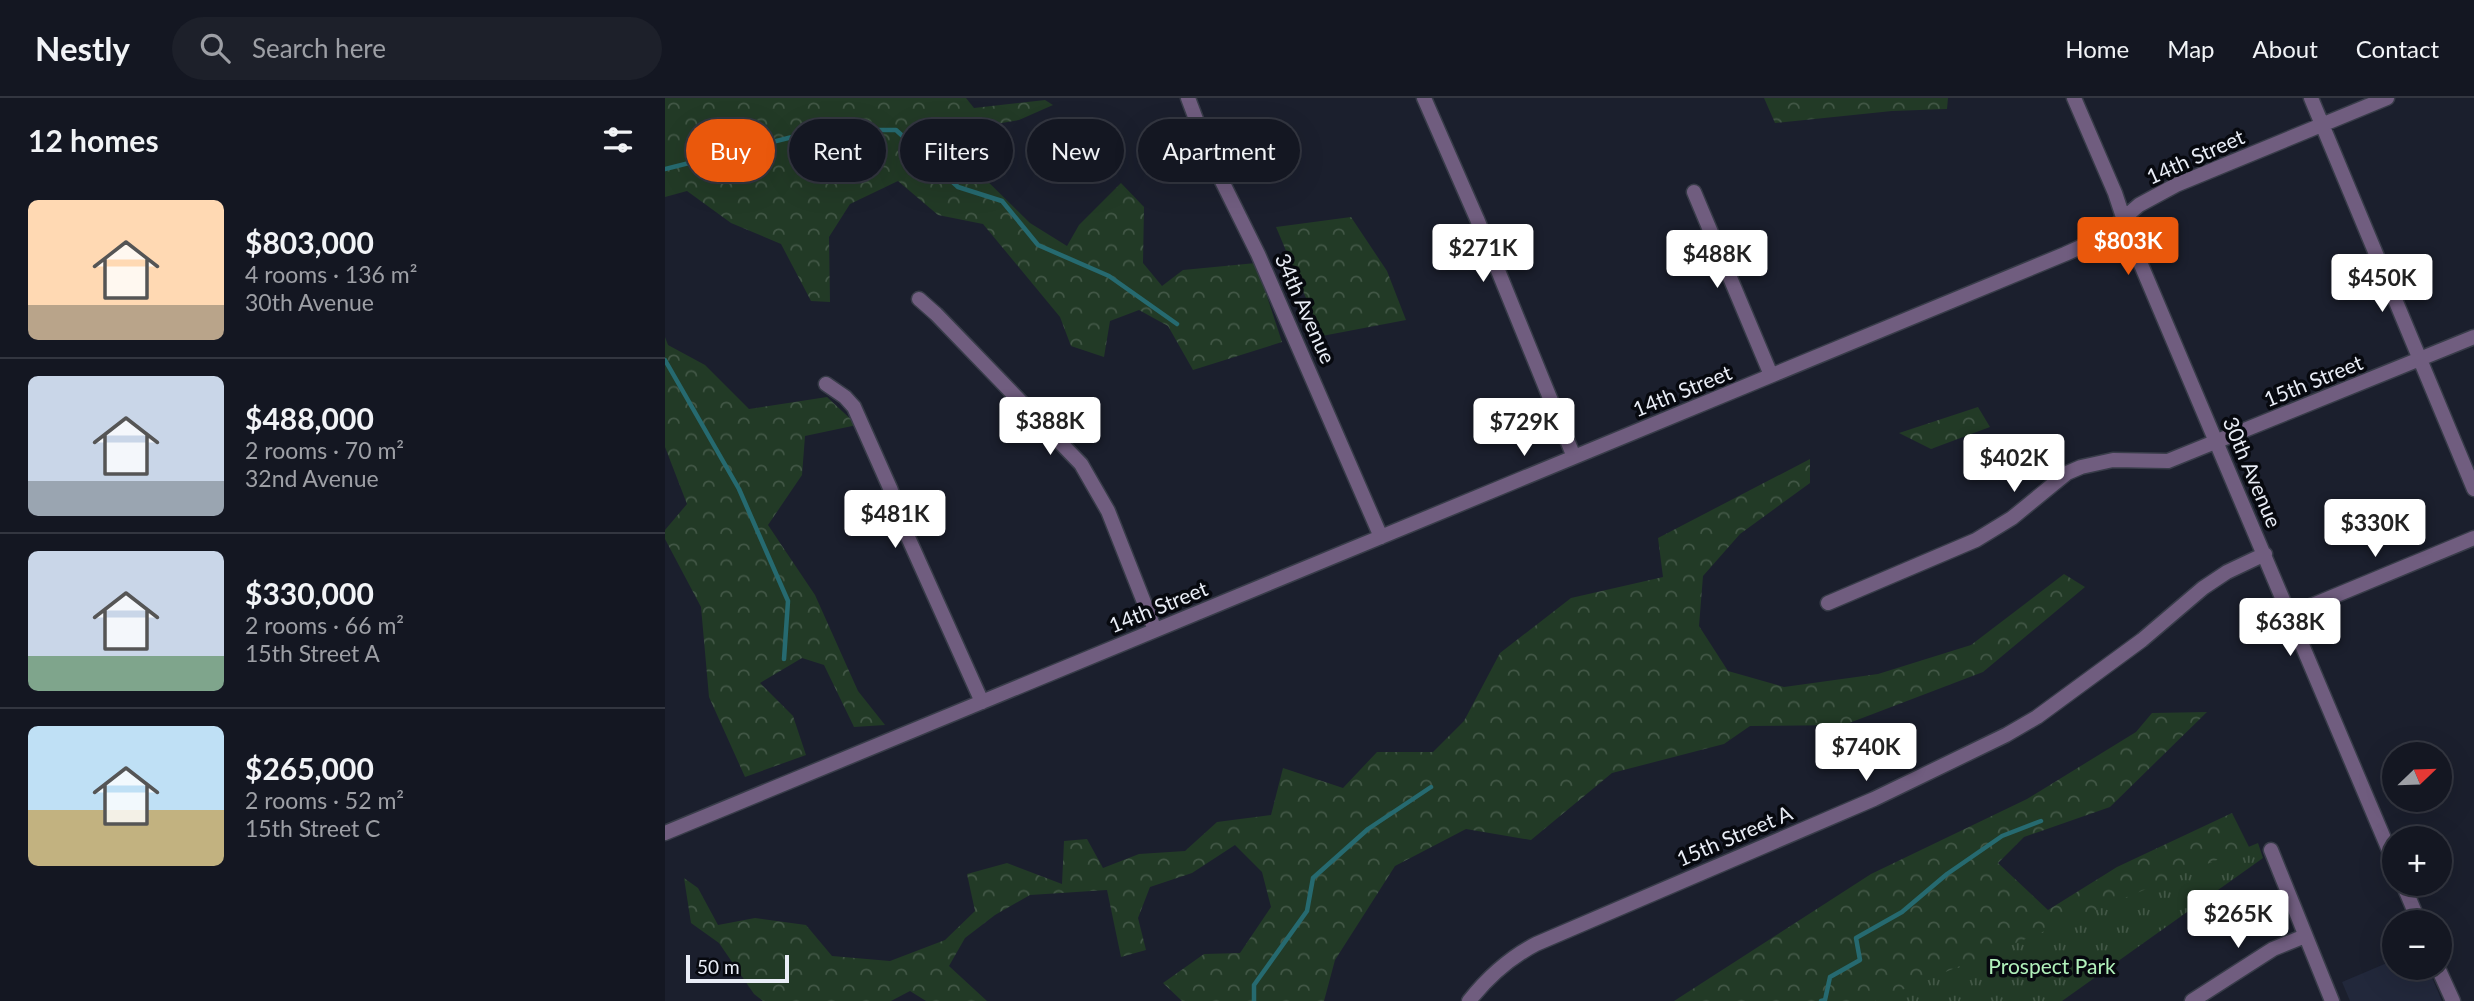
<!DOCTYPE html>
<html lang="en">
<head>
<meta charset="utf-8">
<style>
	:root { --surface:#141722; --page:#1d202a; --text:#f1f3f6; --muted:#9d9fa5; --line:#333640; --accent:#ea580c }
	body { margin:0; font-family:Lato,sans-serif; background:var(--page); color:var(--text); height:100vh; display:flex; flex-direction:column; font-size:26px; white-space:nowrap }
	* { box-sizing:border-box; margin:0 }
	p { font-size:23px; color:var(--muted) }
	.icon { flex:none; width:38px; height:38px; fill:none; stroke:currentColor; stroke-width:2; stroke-linecap:round; stroke-linejoin:round }
	.map { position:relative; flex:1; overflow:hidden }
	.sheet { display:flex; flex-direction:column; background:var(--surface); width:665px }
	.sheet>* { flex:none }
	.hud { position:absolute; left:21px; top:21px; width:665px; height:63px; display:flex; gap:14px }
	.needle { width:46px; rotate:67deg }
	.tools { position:absolute; left:1717px; top:644px; display:grid; gap:14px }
	.tools a { display:grid; place-items:center; width:70px; height:70px; border-radius:50%; background:var(--surface); box-shadow:0 7px 28px #0002,0 0 0 2px var(--line); font-size:35px }
	.scale { position:absolute; left:21px; bottom:18px; width:103px; box-sizing:border-box; padding-left:7px; border:4px solid #e9edf6; border-top:0; font-size:19px; line-height:24px; white-space:nowrap; color:#e9edf6; -webkit-text-stroke:5px #07090f; paint-order:stroke }
	.price { position:absolute; translate:-50% -60px; padding:0 16px; border-radius:7px; background:#fff; color:#222; font-size:23px; line-height:46px; filter:drop-shadow(0 2px 4px #0008) }
	.price::after { content:''; position:absolute; left:50%; top:42px; width:21px; height:16px; margin-left:-10px; background:inherit; clip-path:polygon(0 0,100% 0,50% 100%) }
	.price.selected { background:var(--accent); color:#fff }
	ul { padding:0; list-style:none }
	li { display:flex; align-items:center; gap:21px; height:175px; padding:0 28px }
	li+li { border-top:2px solid var(--line) }
	li span { display:grid; place-items:center; flex:none; width:196px; height:140px; border-radius:10px; color:#555 }
	li>.icon { margin-inline-start:auto }
	span .icon { width:84px; height:84px; fill:#fffc; stroke-width:1 }
	li b { font-size:30px }
	h2 { display:flex; justify-content:space-between; align-items:center; height:84px; padding:0 28px; font-size:30px }
	.tag { padding:0 24px; border-radius:32px; background:var(--surface); box-shadow:0 7px 28px #0002,0 0 0 2px var(--line); font-size:24px; line-height:63px }
	.tag.selected { background:var(--accent); color:#fff }
	header { display:flex; align-items:center; gap:42px; box-sizing:border-box; height:98px; padding:0 35px; background:var(--surface); border-bottom:2px solid var(--line) }
	header strong { font-size:33px }
	nav { display:flex; gap:38px; margin-inline-start:auto; font-size:24px }
	.search { width:490px; height:63px; background:var(--page); display:flex; align-items:center; gap:18px; box-sizing:border-box; padding:0 24px; border-radius:38px; color:var(--muted); font-size:26px }
	main { display:flex; flex:1; min-height:0 }
	.map>svg:first-child { display:block }
	.built { fill:#22283b }
	.forest { fill:url(#forest-crowns) }
	.park { fill:url(#park-tufts) }
	.lines { fill:none; stroke-linecap:round; stroke-linejoin:round }
	.stream { stroke:#266a70; stroke-width:4.5 }
	.minor-casing { stroke:#383c49; stroke-width:17 }
	.minor { stroke:#705d7f; stroke-width:14 }
	.labels { text-anchor:middle; dominant-baseline:central; stroke-width:7; stroke-linejoin:round; paint-order:stroke }
	.street-label { font-size:21px; fill:#e9edf6; stroke:#07090f }
	.park-label { font-size:21px; fill:#b1f1bb; stroke:#07090f }
</style>
</head>
<body>
<header>
<strong>Nestly</strong>
<div class="search"><svg class="icon" aria-label="search" viewBox="0 0 24 24"><circle cx="10" cy="10" r="6"/><path d="M15 15l6 6"/></svg>Search here</div>
<nav><a>Home</a><a>Map</a><a>About</a><a>Contact</a></nav>
</header>
<main>
<section class="sheet">
<h2>12 homes<svg class="icon" aria-label="filters" viewBox="0 0 24 24"><path d="M4 7h16M4 17h16"/><circle cx="9" cy="7" r="2"/><circle cx="15" cy="17" r="2"/></svg></h2>
<ul>
<li><span style="background:linear-gradient(#ffd9b3 75%,#b9a48a 0)"><svg class="icon" aria-label="home" viewBox="0 0 24 24"><path d="M3 11l9-7 9 7M6 9v11h12V9"/></svg></span><div><b>$803,000</b><p>4 rooms · 136 m²</p><p>30th Avenue</p></div></li>
<li><span style="background:linear-gradient(#c9d6e8 75%,#9aa5b1 0)"><svg class="icon" aria-label="home" viewBox="0 0 24 24"><path d="M3 11l9-7 9 7M6 9v11h12V9"/></svg></span><div><b>$488,000</b><p>2 rooms · 70 m²</p><p>32nd Avenue</p></div></li>
<li><span style="background:linear-gradient(#c9d6e8 75%,#7fa58c 0)"><svg class="icon" aria-label="home" viewBox="0 0 24 24"><path d="M3 11l9-7 9 7M6 9v11h12V9"/></svg></span><div><b>$330,000</b><p>2 rooms · 66 m²</p><p>15th Street A</p></div></li>
<li><span style="background:linear-gradient(#bfe0f5 60%,#c2b280 0)"><svg class="icon" aria-label="home" viewBox="0 0 24 24"><path d="M3 11l9-7 9 7M6 9v11h12V9"/></svg></span><div><b>$265,000</b><p>2 rooms · 52 m²</p><p>15th Street C</p></div></li>
</ul>
</section>
<div class="map">
<svg width="1809" height="903" viewBox="0 0 1809 903">
	<defs>
		<pattern id="forest-crowns" width="20" height="18" patternUnits="userSpaceOnUse" patternTransform="scale(1.75)"><rect width="20" height="18" fill="#223a26"/><path d="M2 6a3 3 0 1 1 6 0M12 15a3 3 0 1 1 6 0" fill="none" stroke="#425746"/></pattern>
		<pattern id="park-tufts" width="24" height="20" patternUnits="userSpaceOnUse" patternTransform="scale(1.75)"><rect width="24" height="20" fill="#223a26"/><path d="M3 7l-1-3M5 7V3M7 7l1-3M15 17l-1-3M17 17v-4M19 17l1-3" fill="none" stroke="#425746"/></pattern>
	</defs>
	<rect width="100%" height="100%" fill="#1b1f2d"/>
	<path class="built" d="M1729,862V870H1763L1777,903H1685L1677,884Z"/>
	<path class="forest" d="M0,0H301L309,10L380,2L388,7L354,22L319,28L307,68L365,125L402,148L414,127L456,85L479,109L478,165L497,188L518,172L591,165L617,244L528,272L503,228L474,212L445,223L439,259L406,248L395,219L318,126L273,117L233,83L185,106L164,139L165,204L146,203L116,146L66,125L22,93L0,99Z
		M1099,0H1283L1282,11L1227,13L1110,25Z
		M686,119L722,173L741,222L657,238L611,129Z
		M0,239L3,247L40,267L84,311L162,299L192,327L140,338L137,377L103,427L150,497L193,593L220,627L189,629L159,567L137,560L95,585L128,618L141,657L80,679L44,599L36,509L0,441V432L22,406L0,349Z
		M1313,309L1325,329L1266,351L1234,335Z
		M1145,361V385L1075,436L1038,478L1034,528L1063,573L1119,589L1213,576L1306,547L1399,476L1420,489L1318,574L1179,627L1085,628L1059,646L947,675L866,742L801,731L730,768L670,862L659,903H517L498,885L539,856L575,855L606,809L597,774L570,747L527,775L485,789L473,820L481,852L456,859L442,792L365,797L330,817L300,840L284,868L322,903H261L245,893L226,903H98L89,896L54,845L26,825L19,780L33,790L53,827L90,820L141,827L167,858L225,863L280,842L310,813L302,776L342,765L397,786L399,743L422,741L438,770L474,756L520,753L552,724L606,717L618,670L678,690L712,654H768L799,623L835,555L906,500L998,479L993,440Z
		M1542,614L1445,709L1359,739L1333,765L1383,812L1452,769L1567,715L1589,759L1385,903H1009L1206,776L1362,701L1471,634L1487,615Z"/>
	<path class="park" d="M1593,745L1598,760L1397,903H1210Z"/>
	<g class="lines">
		<path class="stream" d="M0,71L155,32H231L293,89L337,103L373,147L444,178L512,226
			M0,262L74,391L123,503L119,561
			M589,903V887L642,813L648,780L703,731L766,689
			M1156,903L1160,902L1165,879L1195,862L1191,840L1237,814L1282,776L1337,738L1376,723"/>
		<defs>
			<path id="minor" d="M523,0L546,61L593,156L716,439
				M759,0L812,121L909,359
				M1409,0L1450,95L1466,143L1729,764
				M1646,0L1809,391
				M1029,94L1106,277
				M254,201L271,216L416,366L443,413L490,532
				M161,286L180,299L189,309L225,390L242,437L317,604
				M1163,505L1311,442L1347,420L1402,375L1416,369L1448,362L1503,363L1809,239
				M1626,516L1809,440
				M0,735L1400,156L1436,140L1474,107L1511,87L1722,0
				M1606,752L1667,903
				M1738,786L1754,824
				M1773,870L1788,903
				M804,903C823,879 844,860 871,846L1209,701L1341,637L1372,619L1477,542L1538,490L1562,474L1600,456
				M1527,903L1608,851L1640,838"/>
		</defs>
		<use href="#minor" class="minor-casing"/>
		<use href="#minor" class="minor"/>
	</g>
	<g class="labels">
		<g class="street-label">
			<text transform="translate(1530 58) rotate(-24)">14th Street</text>
			<text transform="translate(641 210) rotate(66)">34th Avenue</text>
			<text transform="translate(1648 282) rotate(-22)">15th Street</text>
			<text transform="translate(1017 292) rotate(-22)">14th Street</text>
			<text transform="translate(1588 374) rotate(67)">30th Avenue</text>
			<text transform="translate(493 508) rotate(-22)">14th Street</text>
			<text transform="translate(1069 737) rotate(-23)">15th Street A</text>
		</g>
		<g class="park-label">
			<text x="1387" y="867">Prospect Park</text>
		</g>
	</g>
</svg>
<div class="tools">
<a><svg class="needle" viewBox="-14 -14 28 28"><path d="M0-13l5 13h-10z" fill="#e53935"/><path d="M0 13l5-13h-10z" fill="#9d9fa5"/></svg></a>
<a>+</a>
<a>−</a>
</div>
<div class="scale">50 m</div>
<b class="price selected" style="left:1463px;top:179px">$803K</b>
<b class="price" style="left:818px;top:186px">$271K</b>
<b class="price" style="left:1052px;top:192px">$488K</b>
<b class="price" style="left:1717px;top:216px">$450K</b>
<b class="price" style="left:385px;top:359px">$388K</b>
<b class="price" style="left:859px;top:360px">$729K</b>
<b class="price" style="left:1349px;top:396px">$402K</b>
<b class="price" style="left:230px;top:452px">$481K</b>
<b class="price" style="left:1710px;top:461px">$330K</b>
<b class="price" style="left:1625px;top:560px">$638K</b>
<b class="price" style="left:1201px;top:685px">$740K</b>
<b class="price" style="left:1573px;top:852px">$265K</b>
<div class="hud">
<a class="tag selected">Buy</a>
<a class="tag">Rent</a>
<a class="tag">Filters</a>
<a class="tag">New</a>
<a class="tag">Apartment</a>
</div>
</div>
</main>
</body>
</html>
